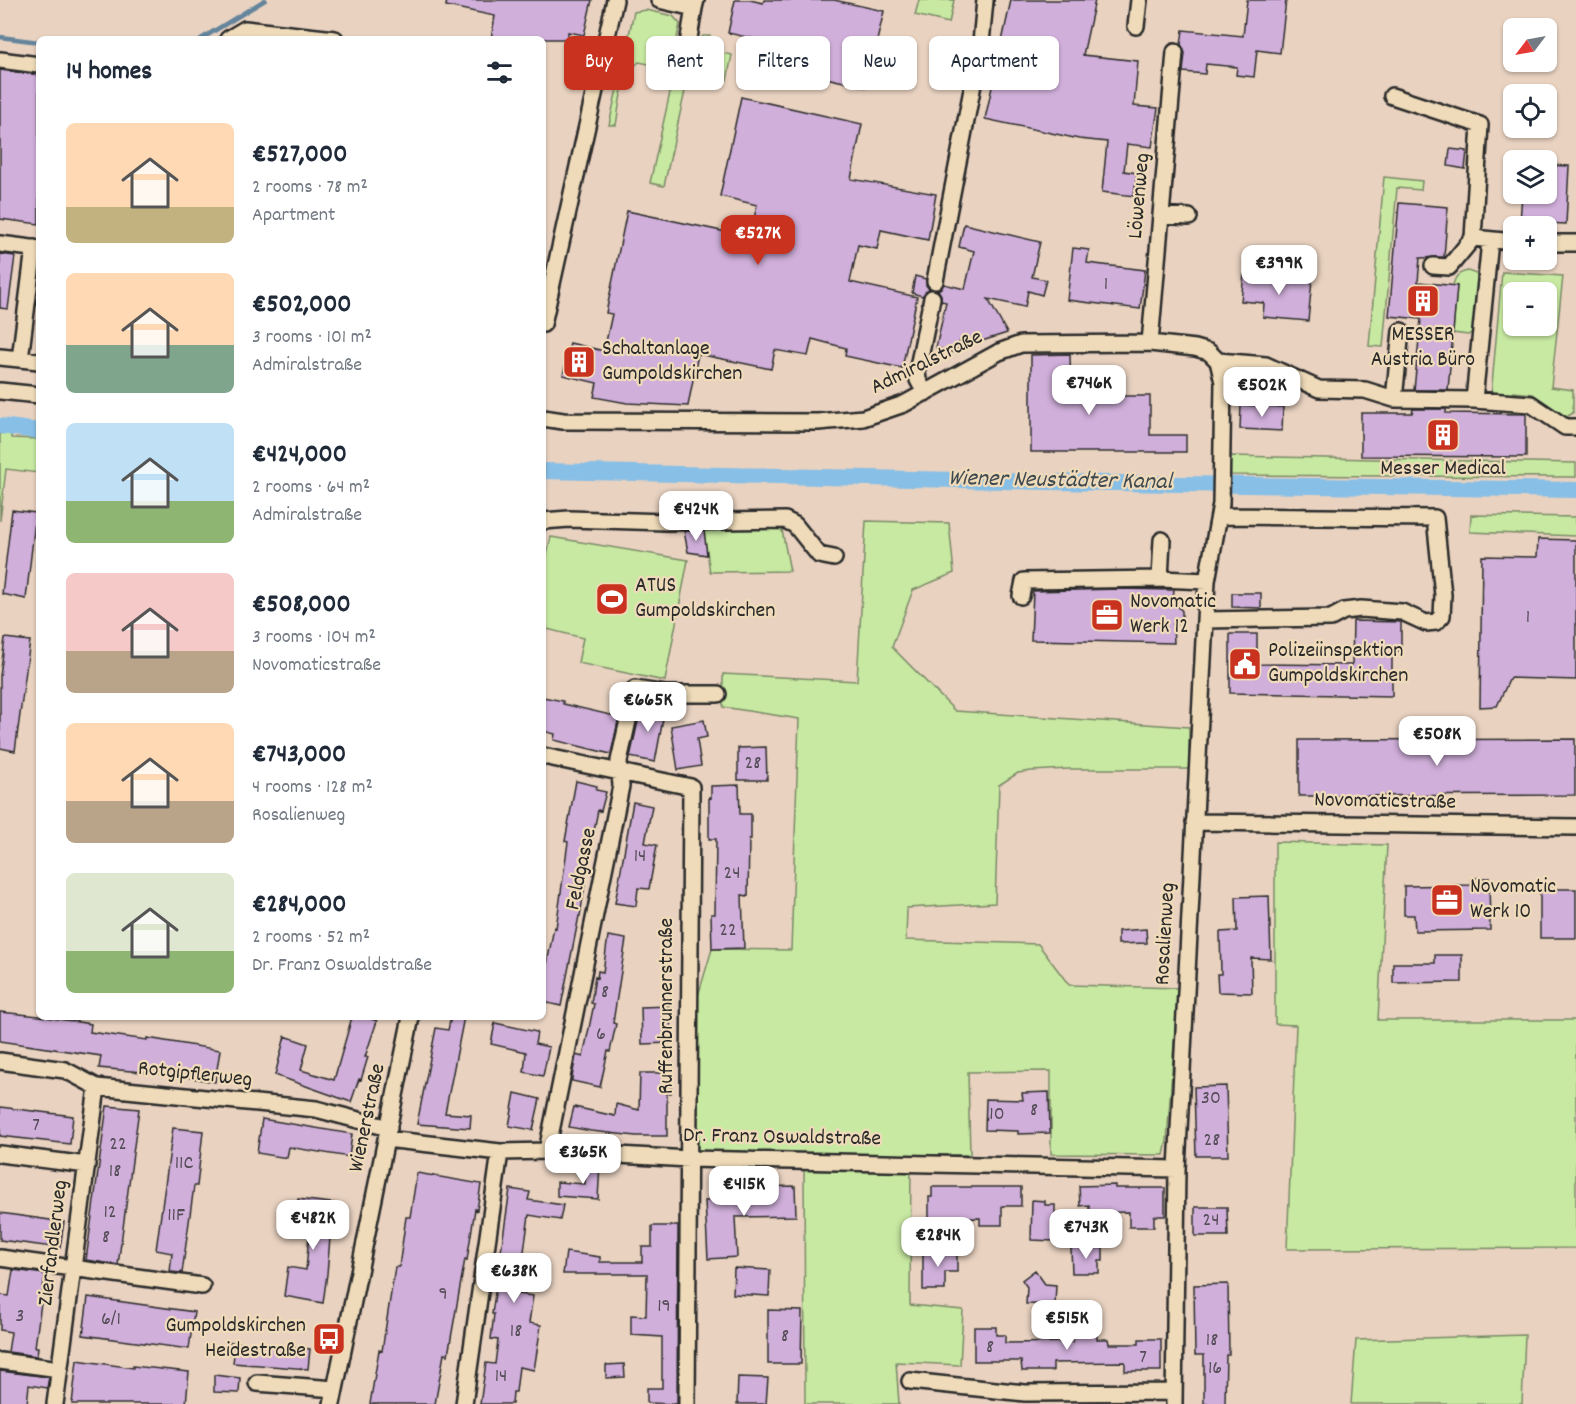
<!DOCTYPE html>
<html lang="en">
<head>
<meta charset="utf-8">
<style>
	:root { --surface:#fff; --page:#f2f2f3; --text:#1f2937; --muted:#747a83; --accent:#c8321e }
	body { margin:0; font-family:Dekko,sans-serif; background:var(--page); color:var(--text); height:100vh; display:flex; flex-direction:column; font-size:22px; white-space:nowrap }
	* { box-sizing:border-box; margin:0 }
	p { font-size:20px; color:var(--muted) }
	.icon { flex:none; width:33px; height:33px; fill:none; stroke:currentColor; stroke-width:2; stroke-linecap:round; stroke-linejoin:round }
	.map { position:relative; flex:1; overflow:hidden }
	.sheet { position:absolute; left:36px; top:36px; width:510px; height:984px; display:flex; flex-direction:column; background:var(--surface); border-radius:9px; box-shadow:0 2px 4px #0004 }
	.sheet>* { flex:none }
	.guide { position:absolute; left:564px; top:36px; width:570px; height:54px; display:flex; gap:12px }
	.needle { width:39px; rotate:238deg }
	.controls { position:absolute; left:1503px; top:18px; display:grid; gap:12px }
	.controls a { display:grid; place-items:center; width:54px; height:54px; border-radius:9px; background:var(--surface); box-shadow:0 2px 4px #0004; font-size:30px }
	.price { position:absolute; translate:-50% -51px; padding:0 14px; border-radius:12px; background:#fff; color:#222; font-size:20px; line-height:39px; filter:drop-shadow(0 2px 3px #0008) }
	.price::after { content:''; position:absolute; left:50%; top:36px; width:18px; height:14px; margin-left:-9px; background:inherit; clip-path:polygon(0 0,100% 0,50% 100%) }
	.price.active { background:var(--accent); color:#fff }
	ul { padding:0; list-style:none }
	li { display:flex; align-items:center; gap:18px; height:150px; padding:0 30px }
	li span { display:grid; place-items:center; flex:none; width:168px; height:120px; border-radius:9px; color:#555 }
	li>.icon { margin-inline-start:auto }
	span .icon { width:72px; height:72px; fill:#fffc; stroke-width:1 }
	li b { font-size:26px }
	h2 { display:flex; justify-content:space-between; align-items:center; height:72px; padding:0 30px; font-size:26px }
	.chip { padding:0 21px; border-radius:9px; background:var(--surface); box-shadow:0 2px 4px #0004; font-size:21px; line-height:54px }
	.chip.active { background:var(--accent); color:#fff }
	.map>svg:first-child { display:block }
	.green { fill:#c8e9a2; stroke:#7a8a66; stroke-width:1.5; fill-rule:evenodd }
	.lines { fill:none; stroke-linecap:round; stroke-linejoin:round }
	.stream { stroke:#63849b; stroke-width:4.5 }
	.canal { stroke:#88bfe6; stroke-width:16 }
	.building { fill:#d0afda; stroke:#2b2b2b; stroke-width:1.5 }
	.minor-casing { stroke:#2b2b2b; stroke-width:20 }
	.minor { stroke:#efdbb9; stroke-width:15 }
	.labels { text-anchor:middle; dominant-baseline:central; stroke-width:4.5; stroke-linejoin:round; paint-order:stroke }
	.number-label { font-size:20px; fill:#544c57 }
	.street-label { font-size:22px; fill:#2b2b2b; stroke:#efdbb9 }
	.poi-label { font-size:22px; fill:#2b2b2b; stroke:#efdbb9; text-anchor:start }
	.water-label { font-size:24px; font-style:italic; fill:#3e4950; stroke:#efdbb9 }
</style>
</head>
<body>
<div class="map">
<svg width="1576" height="1404" viewBox="0 0 1576 1404">
	<rect width="100%" height="100%" fill="#e9d2c0"/>
	<filter id="ink" filterUnits="userSpaceOnUse"><feTurbulence type="fractalNoise" baseFrequency=".0167" numOctaves="2"/><feDisplacementMap in="SourceGraphic" scale="12" xChannelSelector="R" yChannelSelector="G"/><feConvolveMatrix kernelMatrix="1 2 1 2 8 2 1 2 1" color-interpolation-filters="sRGB"/></filter>
	<g filter="url(#ink)">
		<path class="green" d="M919,0H954L949,23L915,15Z
			M646,10L673,16L680,24L672,61L664,67L639,62C620,75 620,104 616,125H609L634,12Z
			M703,36H710L707,50L732,55L727,80C692,73 693,75 700,40Z
			M671,88L685,91L664,186L650,183Z
			M1384,177L1422,181L1421,190L1397,188L1383,347L1369,346Z
			M1468,271L1476,274L1480,280L1474,331L1468,335L1453,333L1457,286H1453C1455,276 1458,273 1468,271Z
			M1502,272L1563,276L1551,387L1573,390V413L1565,418L1533,394L1514,392L1510,396H1491ZM1514,292H1546V326H1514Z
			M0,431L11,433V438L39,439V473L6,469L0,521Z
			M1230,456L1576,463V477L1230,475Z
			M1471,515L1576,517V536L1470,532Z
			M866,521L949,523L954,573L913,590L892,647L955,711L1189,727V769H1068L1031,771L1018,773L999,785L995,903L907,908L906,940L1038,944L1069,985L1178,988L1167,1141L1164,1155L1051,1154V1071L968,1072L970,1155H911L910,1305L963,1310L960,1365L896,1362L899,1404H805L804,1160L696,1155L698,996L712,949L791,950L799,719L723,707V674L857,681Z
			M703,525H781L790,571L710,572Z
			M551,537L688,560L665,681L578,663L583,638L543,628V571Z
			M1275,842L1387,845L1378,1020H1576V1248L1287,1249L1296,1025L1275,1024Z
			M1525,1335L1522,1404H1351L1356,1340Z"/>
		<g class="lines">
			<path class="stream" d="M0,37L39,42
				M201,39L265,0"/>
			<path class="canal" d="M0,426L39,431
				M543,471L1050,482L1576,490"/>
		</g>
		<path class="building" d="M447,0H592L584,35L568,32V39H491L495,16L446,6Z
			M735,0H750L763,3L764,0H834L884,11L866,87L751,61L756,39L728,33Z
			M1011,0H1095L1083,55L1138,61L1134,106L1158,108L1152,147L1127,144L1124,171L1137,173L1134,196L1102,192L1107,142L1079,139L985,119Z
			M1247,0H1286L1280,53L1257,50L1254,77L1236,75L1237,67L1206,64L1205,74L1183,72L1185,53L1181,45L1183,30L1243,36Z
			M0,70L39,75V224L0,219Z
			M741,97L862,124L851,179L936,194L928,240L881,230L877,249L858,245L850,282L917,297L902,368L845,356L846,348L812,339L808,356L775,350L771,369L698,354L688,406L627,403L594,397L597,383L563,375L570,343L604,351L612,314L606,313L627,211L750,237L757,205L720,196Z
			M1450,149L1467,151L1465,169L1448,166Z
			M1546,165L1569,166L1566,224L1520,222L1522,194H1546Z
			M1399,203L1448,207L1444,257L1420,258L1418,282L1457,286L1448,390H1414L1421,319L1389,316Z
			M964,224L1040,242L1032,277L1046,280L1042,295L1028,291L1025,307L988,299L1007,333L982,341H960L956,353L936,348L946,302L941,301V295L938,290L944,284L965,289L974,251L959,247Z
			M1073,248L1089,250L1087,263L1145,270L1140,309L1067,300Z
			M0,254L15,256L8,309L0,308Z
			M1244,274L1312,280L1308,321L1263,317L1264,303L1241,301Z
			M915,276L926,279V285L929,289L922,296L912,293Z
			M1070,354L1071,396H1150V435H1186V452H1031V355Z
			M1241,405L1283,407L1282,431L1240,429Z
			M1413,409H1446V413L1526,414V457L1361,456V413H1412Z
			M12,510L36,513L26,599L2,594Z
			M684,531H704L707,555L688,552Z
			M1538,539L1576,540V680L1510,678L1497,706L1480,707L1482,556L1537,557Z
			M1119,589L1174,590L1173,600L1182,611V619L1179,624H1173L1174,643L1031,640L1033,591Z
			M1232,593H1261V608L1232,607Z
			M1353,621L1401,622V651H1392V696L1230,693V634H1257V664L1352,665Z
			M5,638L30,641L15,751L0,748V676Z
			M543,697L563,701V704L619,717L611,754L554,740L555,734L543,731Z
			M642,704L665,708L655,762L630,757Z
			M704,720L707,737L697,739L701,766L678,770L671,726Z
			M1575,739V795L1299,796V740Z
			M766,747L767,780H738V748Z
			M576,781L597,786L596,790L606,792L601,811L598,810L591,846L580,916H579L561,1006L543,1002V963L547,964L554,927L556,928L568,842L565,841Z
			M739,785L740,814H751V839H749L748,896L742,895L744,948L712,949L711,914H715L716,839H709V797L711,798V786Z
			M633,802L652,806L645,843L657,845L649,889L638,888L636,906L615,903Z
			M1472,878H1489L1490,930L1415,931L1414,915H1404V886L1472,885Z
			M1540,889H1576V938H1540Z
			M1269,896L1271,959L1251,958L1252,993L1218,992L1217,974H1221L1220,932L1237,931L1236,897Z
			M1146,929L1147,943L1118,944V931Z
			M608,936L626,939L613,1023L616,1024L610,1052L608,1051L600,1087L572,1081V1077L576,1055L583,1057L594,1004L591,1003L595,977L597,978L598,971L603,972Z
			M1435,955H1462V982L1393,983V963H1435Z
			M670,1006L671,1043L642,1044L641,1007Z
			M0,1012L39,1016L91,1024L90,1032L147,1040V1038L220,1050L215,1082L174,1075L99,1068L101,1056L0,1041Z
			M352,1017H366L377,1021L365,1057H368L361,1080L359,1079L351,1102L275,1075L285,1036L308,1044L301,1070L334,1080Z
			M451,1017H464L445,1113L471,1115L470,1128L417,1124L436,1028L448,1030Z
			M495,1023L537,1032L535,1044L549,1047L543,1076L524,1072L526,1052L491,1044Z
			M640,1073H671V1093H667V1136H636L591,1131L569,1127L574,1107L615,1116L616,1104L639,1110Z
			M1226,1086L1228,1156H1196L1194,1087Z
			M1049,1092L1050,1133L1018,1134V1131L985,1130L986,1099L1023,1100L1022,1093Z
			M515,1093L540,1099L533,1130L509,1126Z
			M107,1106L139,1109L118,1265L86,1260Z
			M0,1107L73,1116L70,1144L0,1136Z
			M262,1119L352,1134L349,1157L289,1147L287,1158L257,1153Z
			M173,1128L203,1131L197,1186H194L182,1273L170,1272L172,1253L156,1250Z
			M587,1163L600,1164L598,1199L557,1196V1182L585,1184Z
			M417,1173L481,1184L477,1210L475,1209L467,1260L465,1259L448,1355L444,1354L435,1404H370L379,1350L382,1351L395,1267H399L406,1217H410Z
			M1115,1185V1188H1165V1216H1154V1227H1129V1212L1089,1213V1205L1080,1206L1079,1186Z
			M795,1186L796,1216L735,1217L737,1257L708,1259L705,1201L758,1198V1187Z
			M932,1187H1021V1206H1002V1225H980V1218L929,1219V1197H932Z
			M510,1189L530,1192L528,1200L563,1205L560,1220L529,1215L522,1266L516,1264L512,1293L533,1296L529,1323L541,1325L534,1370L519,1367L516,1392H513L512,1404H480L486,1363L495,1364L498,1340L491,1339L494,1314H492Z
			M298,1199L339,1204L336,1226H331L327,1274L323,1303L284,1296L288,1267L306,1270L310,1223L295,1221Z
			M1032,1200L1045,1201V1205H1055V1241L1031,1240Z
			M1195,1207H1227L1228,1236H1195Z
			M0,1213L64,1222L60,1248L0,1240Z
			M652,1226H678L677,1404L647,1403V1388H662V1337L631,1335V1315L646,1316L647,1274H563L566,1252L600,1257V1262H642V1247H652Z
			M1071,1248H1103V1261H1099V1273H1072Z
			M923,1250H957V1272H945V1290H923Z
			M734,1268L770,1270L769,1296L733,1294Z
			M13,1270L45,1274L35,1347H38L37,1356L8,1352L11,1332L0,1330V1295L9,1296Z
			M1035,1270L1045,1284L1056,1285L1055,1305L1026,1304L1027,1287L1022,1280Z
			M1228,1284L1229,1355H1226L1225,1404H1204V1355H1195L1194,1285Z
			M88,1297L194,1312L189,1349L83,1335Z
			M768,1310L802,1311L801,1364H768Z
			M974,1327H996V1335H1005V1343L1073,1342L1072,1329L1097,1328V1339H1108L1109,1344H1139V1339H1161V1371H1125V1362L1053,1363V1371H1022L1021,1361H974Z
			M230,1342L310,1349L308,1369L233,1363L234,1355L229,1354Z
			M77,1360L133,1368V1366L189,1372L186,1404H72Z
			M624,1364L625,1377L606,1378V1365Z
			M0,1371L49,1377L47,1388L29,1385L27,1404H0Z
			M214,1375L240,1378L239,1393L214,1392Z
			M738,1377L768,1378L766,1404H737Z"/>
		<g class="lines">
			<defs>
				<path id="minor" d="M659,0L694,8L696,0
					M1136,26L1139,0
					M228,39L245,29L335,39
					M0,60L39,65
					M682,80L694,8
					M1392,96L1480,125L1473,238L1514,242
					M1161,215L1189,217
					M1546,243H1576
					M0,244L39,249
					M1433,266L1449,267L1473,238
					M935,281L981,43L985,0
					M543,324L615,0
					M1150,343L1175,52
					M0,357L39,361
					M20,359L34,248
					M1218,361L1266,365L1319,389L1365,390L1394,399L1474,400L1490,241
					M0,391L39,395
					M925,393L918,380L917,372L932,298
					M1394,399L1401,331
					M1474,400L1531,404L1565,427H1576
					M543,418L563,421L818,422L863,418L904,404L999,352L1021,344L1150,343L1195,348L1209,352L1218,361L1223,382L1221,504L1207,581L1177,1169L1174,1404
					M543,521L569,519L666,522L785,520L795,525L819,555L834,558
					M1160,579L1162,540
					M1021,596L1024,581L1160,579L1207,581
					M1205,620L1331,618L1344,611L1361,609L1402,612L1426,623L1436,622L1442,616L1443,595L1435,518L1219,516
					M543,756L691,787L687,1404
					M1194,822L1576,827
					M0,1061L65,1070L97,1087L316,1109L389,1128
					M386,1139L500,1152L547,1151L689,1159L1177,1169
					M547,1151L621,786L619,761L635,689L666,694H718
					M0,1154L87,1165
					M0,1258L202,1286
					M0,1361L60,1369
					M910,1381L1025,1393L1174,1392
					M257,1383L335,1389
					M55,1404L97,1087
					M332,1404L411,1017
					M464,1404L500,1152"/>
			</defs>
			<use href="#minor" class="minor-casing"/>
			<use href="#minor" class="minor"/>
		</g>
	</g>
	<defs>
		<symbol id="building-square" viewBox="-11 -11 22 22"><rect x="-9" y="-9" width="18" height="18" rx="4" fill="#c8321e" stroke="#efdbb9"/><path d="M-4-6H4V6H1V3H-1V6H-4ZM-2.5-4.3h1.7v1.8h-1.7ZM.8-4.3h1.7v1.8H.8ZM-2.5-1h1.7V.8h-1.7ZM.8-1h1.7V.8H.8Z" fill="#fff"/></symbol>
		<symbol id="stadium-square" viewBox="-11 -11 22 22"><rect x="-9" y="-9" width="18" height="18" rx="4" fill="#c8321e" stroke="#efdbb9"/><path d="M0-5a6.5 5 0 1 0 0 10a6.5 5 0 1 0 0-10ZM-3.5-1.8h7v3.6h-7Z" fill="#fff"/></symbol>
		<symbol id="office-square" viewBox="-11 -11 22 22"><rect x="-9" y="-9" width="18" height="18" rx="4" fill="#c8321e" stroke="#efdbb9"/><path d="M-6-3h4V-5.5h4V-3h4V5H-6ZM-1-4.5V-3h2v-1.5ZM-6 0V1H6V0Z" fill="#fff"/></symbol>
		<symbol id="civic-square" viewBox="-11 -11 22 22"><rect x="-9" y="-9" width="18" height="18" rx="4" fill="#c8321e" stroke="#efdbb9"/><path d="M-.6-6.5H3V-4.5H.6V-3L4-1V1h2V6H-6V1h2V-1L-.6-3ZM-1.2 2.5V6h2.4V2.5Z" fill="#fff"/></symbol>
		<symbol id="bus-square" viewBox="-11 -11 22 22"><rect x="-9" y="-9" width="18" height="18" rx="4" fill="#c8321e" stroke="#efdbb9"/><path d="M-5-6H5V4H4V6H2V4H-2V6H-4V4H-5ZM-3.5-4V0h7V-4ZM-3.5 1.2v1.5H-2V1.2ZM2 1.2v1.5H3.5V1.2Z" fill="#fff"/></symbol>
	</defs>
	<g fill-rule="evenodd">
		<use href="#building-square" x="1404" y="282" width="38" height="38"/>
		<use href="#building-square" x="560" y="343" width="38" height="38"/>
		<use href="#building-square" x="1424" y="416" width="38" height="38"/>
		<use href="#stadium-square" x="593" y="580" width="38" height="38"/>
		<use href="#office-square" x="1088" y="596" width="38" height="38"/>
		<use href="#civic-square" x="1226" y="645" width="38" height="38"/>
		<use href="#office-square" x="1428" y="881" width="38" height="38"/>
		<use href="#bus-square" x="310" y="1320" width="38" height="38"/>
	</g>
	<g class="labels">
		<g class="number-label">
			<text x="1106" y="285">1</text>
			<text x="1528" y="618">1</text>
			<text x="753" y="764">28</text>
			<text x="640" y="857">14</text>
			<text x="732" y="874">24</text>
			<text x="728" y="931">22</text>
			<text x="605" y="993">8</text>
			<text x="601" y="1035">6</text>
			<text x="1211" y="1099">30</text>
			<text x="1034" y="1111">8</text>
			<text x="997" y="1115">10</text>
			<text x="36" y="1126">7</text>
			<text x="1212" y="1141">28</text>
			<text x="118" y="1145">22</text>
			<text x="184" y="1164">11C</text>
			<text x="115" y="1172">18</text>
			<text x="110" y="1213">12</text>
			<text x="176" y="1216">11F</text>
			<text x="1211" y="1221">24</text>
			<text x="106" y="1238">8</text>
			<text x="443" y="1295">9</text>
			<text x="664" y="1307">19</text>
			<text x="20" y="1317">3</text>
			<text x="111" y="1320">6/1</text>
			<text x="516" y="1332">18</text>
			<text x="785" y="1337">8</text>
			<text x="1212" y="1341">18</text>
			<text x="990" y="1348">8</text>
			<text x="1143" y="1358">7</text>
			<text x="1215" y="1369">16</text>
			<text x="501" y="1377">14</text>
		</g>
		<g class="street-label">
			<text transform="translate(1140 196) rotate(-85)">Löwenweg</text>
			<text transform="translate(927 363) rotate(-26)">Admiralstraße</text>
			<text transform="translate(1385 802) rotate(1)">Novomaticstraße</text>
			<text transform="translate(582 869) rotate(-78)">Feldgasse</text>
			<text transform="translate(1166 934) rotate(-87)">Rosalienweg</text>
			<text transform="translate(667 1006) rotate(-90)">Ruffenbrunnerstraße</text>
			<text transform="translate(195 1075) rotate(6)">Rotgipflerweg</text>
			<text transform="translate(368 1118) rotate(-78)">Wienerstraße</text>
			<text transform="translate(782 1138) rotate(1)">Dr. Franz Oswaldstraße</text>
			<text transform="translate(54 1243) rotate(-83)">Zierfandlerweg</text>
		</g>
		<g class="poi-label">
			<text x="1423" y="335" text-anchor="middle">MESSER<tspan x="1423" dy="25">Austria Büro</tspan></text>
			<text x="602" y="349">Schaltanlage<tspan x="602" dy="25">Gumpoldskirchen</tspan></text>
			<text x="1443" y="469" text-anchor="middle">Messer Medical</text>
			<text x="635" y="586">ATUS<tspan x="635" dy="25">Gumpoldskirchen</tspan></text>
			<text x="1130" y="602">Novomatic<tspan x="1130" dy="25">Werk 12</tspan></text>
			<text x="1268" y="651">Polizeiinspektion<tspan x="1268" dy="25">Gumpoldskirchen</tspan></text>
			<text x="1470" y="887">Novomatic<tspan x="1470" dy="25">Werk 10</tspan></text>
			<text x="306" y="1326" text-anchor="end">Gumpoldskirchen<tspan x="306" dy="25">Heidestraße</tspan></text>
		</g>
		<g class="water-label">
			<text transform="translate(1060 481) rotate(1)">Wiener Neustädter Kanal</text>
		</g>
	</g>
</svg>
<div class="controls">
<a><svg class="needle" viewBox="-14 -14 28 28"><path d="M0-13l5 13h-10z" fill="#e53935"/><path d="M0 13l5-13h-10z" fill="#747a83"/></svg></a>
<a><svg class="icon" aria-label="locate" viewBox="0 0 24 24"><circle cx="12" cy="12" r="6"/><path d="M12 2v4M12 18v4M2 12h4M18 12h4"/></svg></a>
<a><svg class="icon" aria-label="layers" viewBox="0 0 24 24"><path d="M12 4l9 5-9 5-9-5zM3 14l9 5 9-5"/></svg></a>
<a>+</a>
<a>−</a>
</div>
<b class="price active" style="left:758px;top:266px">€527K</b>
<b class="price" style="left:1279px;top:296px">€399K</b>
<b class="price" style="left:1089px;top:416px">€746K</b>
<b class="price" style="left:1262px;top:418px">€502K</b>
<b class="price" style="left:696px;top:542px">€424K</b>
<b class="price" style="left:648px;top:733px">€665K</b>
<b class="price" style="left:1437px;top:767px">€508K</b>
<b class="price" style="left:583px;top:1185px">€365K</b>
<b class="price" style="left:744px;top:1217px">€415K</b>
<b class="price" style="left:313px;top:1251px">€482K</b>
<b class="price" style="left:1086px;top:1260px">€743K</b>
<b class="price" style="left:938px;top:1268px">€284K</b>
<b class="price" style="left:514px;top:1304px">€638K</b>
<b class="price" style="left:1067px;top:1351px">€515K</b>
<div class="guide">
<a class="chip active">Buy</a>
<a class="chip">Rent</a>
<a class="chip">Filters</a>
<a class="chip">New</a>
<a class="chip">Apartment</a>
</div>
<section class="sheet">
<h2>14 homes<svg class="icon" aria-label="filters" viewBox="0 0 24 24"><path d="M4 7h16M4 17h16"/><circle cx="9" cy="7" r="2"/><circle cx="15" cy="17" r="2"/></svg></h2>
<ul>
<li><span style="background:linear-gradient(#ffd9b3 70%,#c2b280 0)"><svg class="icon" aria-label="home" viewBox="0 0 24 24"><path d="M3 11l9-7 9 7M6 9v11h12V9"/></svg></span><div><b>€527,000</b><p>2 rooms · 78 m²</p><p>Apartment</p></div></li>
<li><span style="background:linear-gradient(#ffd9b3 60%,#7fa58c 0)"><svg class="icon" aria-label="home" viewBox="0 0 24 24"><path d="M3 11l9-7 9 7M6 9v11h12V9"/></svg></span><div><b>€502,000</b><p>3 rooms · 101 m²</p><p>Admiralstraße</p></div></li>
<li><span style="background:linear-gradient(#bfe0f5 65%,#8fb573 0)"><svg class="icon" aria-label="home" viewBox="0 0 24 24"><path d="M3 11l9-7 9 7M6 9v11h12V9"/></svg></span><div><b>€424,000</b><p>2 rooms · 64 m²</p><p>Admiralstraße</p></div></li>
<li><span style="background:linear-gradient(#f6c9c9 65%,#b9a48a 0)"><svg class="icon" aria-label="home" viewBox="0 0 24 24"><path d="M3 11l9-7 9 7M6 9v11h12V9"/></svg></span><div><b>€508,000</b><p>3 rooms · 104 m²</p><p>Novomaticstraße</p></div></li>
<li><span style="background:linear-gradient(#ffd9b3 65%,#b9a48a 0)"><svg class="icon" aria-label="home" viewBox="0 0 24 24"><path d="M3 11l9-7 9 7M6 9v11h12V9"/></svg></span><div><b>€743,000</b><p>4 rooms · 128 m²</p><p>Rosalienweg</p></div></li>
<li><span style="background:linear-gradient(#dfe7d0 65%,#8fb573 0)"><svg class="icon" aria-label="home" viewBox="0 0 24 24"><path d="M3 11l9-7 9 7M6 9v11h12V9"/></svg></span><div><b>€284,000</b><p>2 rooms · 52 m²</p><p>Dr. Franz Oswaldstraße</p></div></li>
</ul>
</section>
</div>
</body>
</html>
